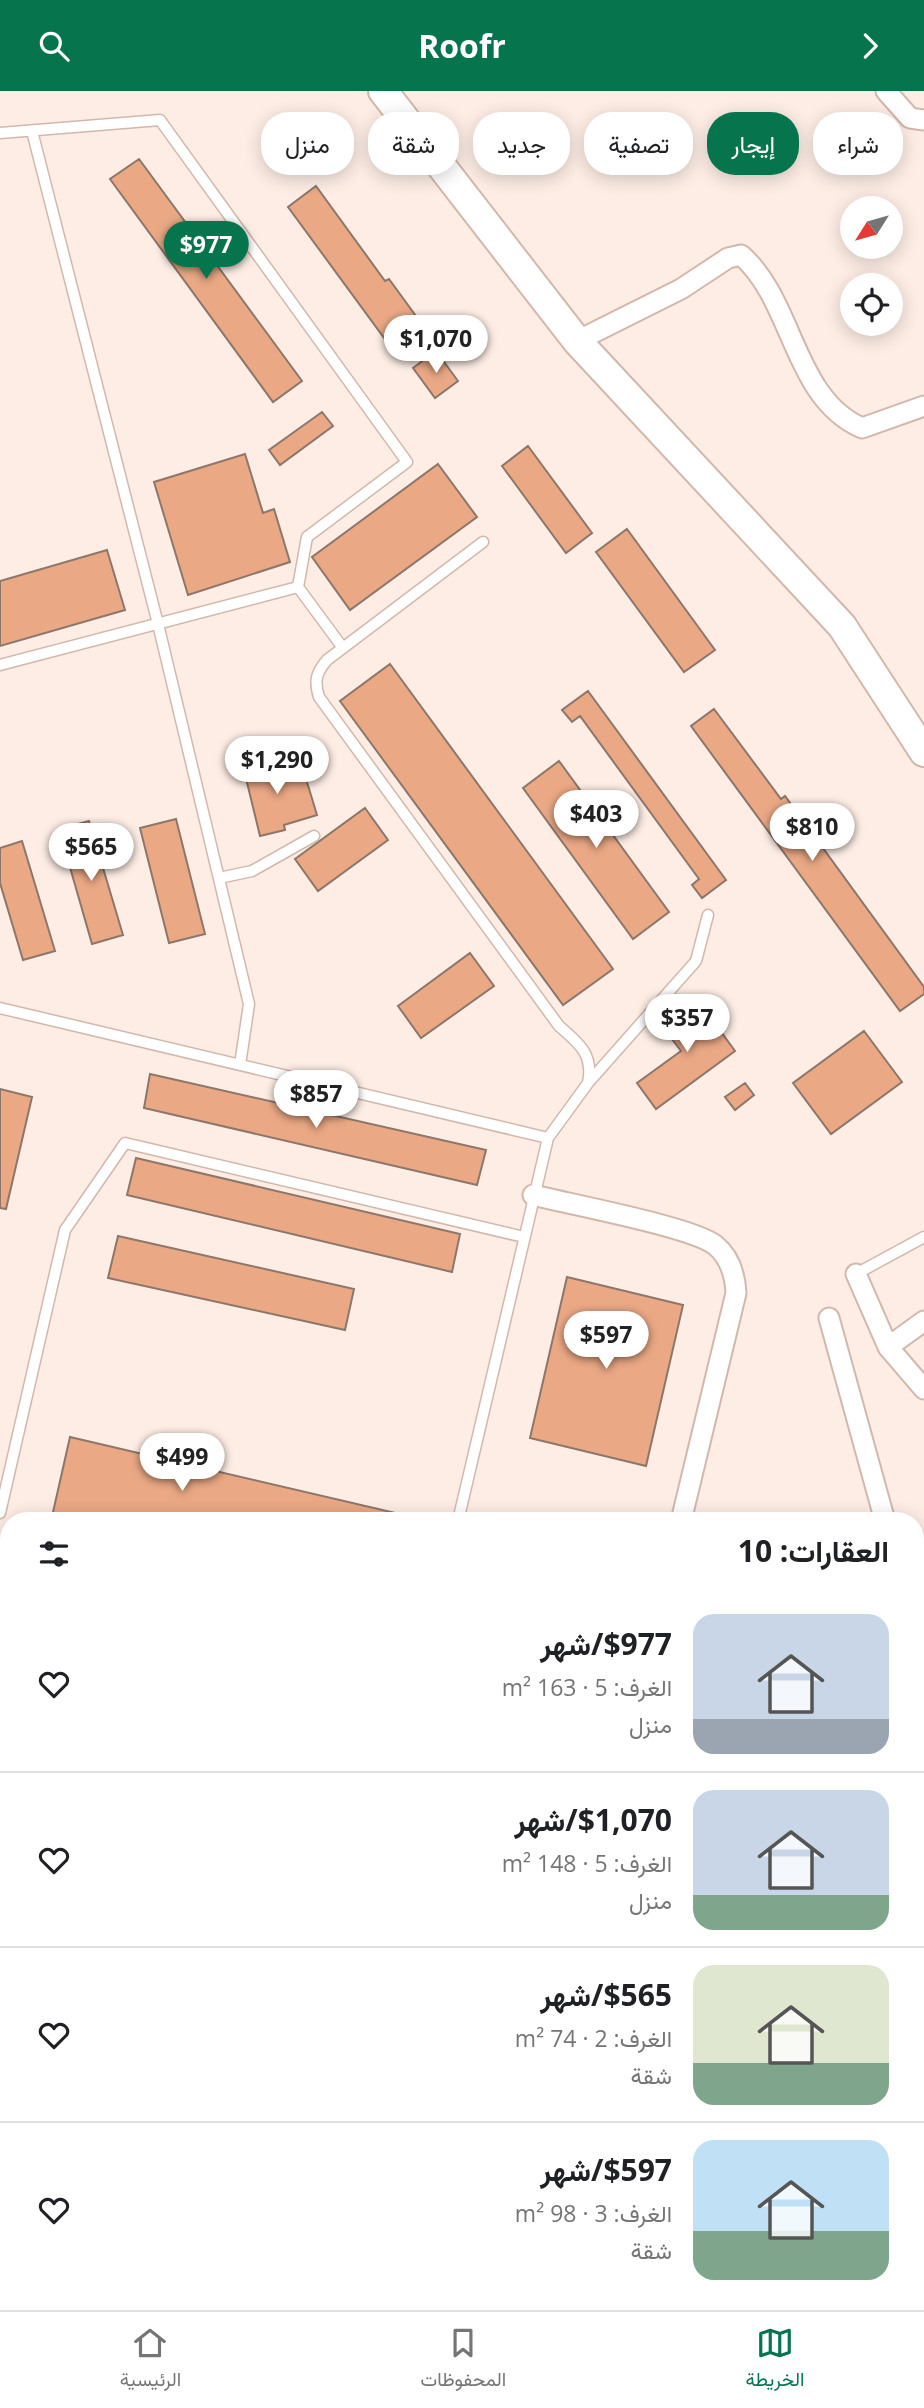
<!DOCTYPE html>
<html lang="ar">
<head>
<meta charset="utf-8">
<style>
	:root { --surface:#fff; --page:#f6f6f6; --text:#202124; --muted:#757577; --line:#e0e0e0; --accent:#06754e }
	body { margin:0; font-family:"Open Sans",Vazirmatn,sans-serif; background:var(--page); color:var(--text); direction:rtl; height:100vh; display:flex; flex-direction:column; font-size:26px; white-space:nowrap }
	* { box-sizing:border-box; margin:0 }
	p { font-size:23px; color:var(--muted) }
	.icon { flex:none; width:38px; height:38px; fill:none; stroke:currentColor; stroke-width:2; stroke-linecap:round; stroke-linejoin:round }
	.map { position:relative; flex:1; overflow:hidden; direction:ltr }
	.panel { position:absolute; left:0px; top:1421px; width:924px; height:798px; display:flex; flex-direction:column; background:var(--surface); border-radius:28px 28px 0 0; box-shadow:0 4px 18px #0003; direction:rtl }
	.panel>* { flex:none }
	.hud { position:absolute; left:21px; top:21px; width:882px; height:63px; direction:rtl; display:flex; gap:14px }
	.needle { width:46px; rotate:233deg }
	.buttons { position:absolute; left:840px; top:105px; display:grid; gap:14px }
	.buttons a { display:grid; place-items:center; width:63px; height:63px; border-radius:50%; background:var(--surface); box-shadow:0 4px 18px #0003; font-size:35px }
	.price { position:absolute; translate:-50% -60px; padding:0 16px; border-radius:24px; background:#fff; color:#222; font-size:23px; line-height:46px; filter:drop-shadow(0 2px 4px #0008) }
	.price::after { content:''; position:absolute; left:50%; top:42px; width:21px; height:16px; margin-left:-10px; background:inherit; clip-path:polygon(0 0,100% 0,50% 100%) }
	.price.current { background:var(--accent); color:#fff }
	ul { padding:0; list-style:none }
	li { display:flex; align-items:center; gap:21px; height:175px; padding:0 35px }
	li+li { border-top:2px solid var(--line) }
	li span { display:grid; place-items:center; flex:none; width:196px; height:140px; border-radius:21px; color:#555 }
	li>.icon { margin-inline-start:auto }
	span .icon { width:84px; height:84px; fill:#fffc; stroke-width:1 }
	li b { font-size:30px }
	h2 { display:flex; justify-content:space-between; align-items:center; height:84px; padding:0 35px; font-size:30px }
	.tag { padding:0 24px; border-radius:28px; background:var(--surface); box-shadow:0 4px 18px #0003; font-size:24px; line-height:63px }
	.tag.current { background:var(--accent); color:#fff }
	header { display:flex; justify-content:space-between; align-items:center; height:91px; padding:0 35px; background:var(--accent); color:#fff; font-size:32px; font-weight:700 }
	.menu { display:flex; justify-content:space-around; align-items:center; height:98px; border-top:2px solid var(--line); background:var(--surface); font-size:19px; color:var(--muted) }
	.menu a { display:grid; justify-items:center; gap:4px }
	.menu .current { color:var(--accent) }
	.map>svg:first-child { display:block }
	.building { fill:#eaa885; stroke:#8d766a; stroke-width:2 }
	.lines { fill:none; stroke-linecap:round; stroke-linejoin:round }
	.lane-casing { stroke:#d2b8ac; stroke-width:13 }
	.street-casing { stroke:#d2b8ac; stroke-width:23 }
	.secondary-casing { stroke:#d2b8ac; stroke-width:32 }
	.lane { stroke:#fff; stroke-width:10 }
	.street { stroke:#fff; stroke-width:19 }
	.secondary { stroke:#fff; stroke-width:28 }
</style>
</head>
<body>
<header><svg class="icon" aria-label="forward" viewBox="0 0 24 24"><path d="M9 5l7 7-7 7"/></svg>Roofr<svg class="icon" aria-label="search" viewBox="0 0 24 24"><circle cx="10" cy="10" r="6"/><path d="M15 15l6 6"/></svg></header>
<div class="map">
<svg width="924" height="2219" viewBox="0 0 924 2219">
	<rect width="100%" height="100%" fill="#fdede5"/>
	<path class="building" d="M139,68L302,290L273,311L110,88Z
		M316,95L385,190L389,188L421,232L390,255L288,116Z
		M436,260L458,290L435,307L413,277Z
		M322,321L333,335L280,374L269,359Z
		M528,355L592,442L566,462L502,375Z
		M245,363L263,422L274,418L290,471L188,504L154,391Z
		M438,373L477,426L350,519L312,466Z
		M627,438L715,559L684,581L596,461Z
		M107,459L125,519L0,555V490Z
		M390,573L613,878L563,914L340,610Z
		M588,600L726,789L702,807L692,794L699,788L580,625L572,631L562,619Z
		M714,618L781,708L785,705L924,896V903L900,920L691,635Z
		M267,665L273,687L303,678L317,724L284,734L285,739L260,745L242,671Z
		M559,670L669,821L633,848L523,697Z
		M365,717L388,749L318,800L295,768Z
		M176,728L205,843L169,852L140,737Z
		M89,730L123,844L92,853L59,738Z
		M22,750L55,860L23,869L0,792V757Z
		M470,862L494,895L421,947L398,915Z
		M698,909L735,960L656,1018L637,992L681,960L662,935Z
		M864,940L902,991L831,1043L793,992Z
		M150,983L486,1059L477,1094L144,1017Z
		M745,992L754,1004L735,1019L725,1006Z
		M0,998L32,1006L6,1118L0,1117Z
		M136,1067L460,1143L452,1181L127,1104Z
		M118,1145L354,1198L345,1239L108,1187Z
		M567,1186L683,1214L646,1375L530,1347Z
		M70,1346L404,1424L403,1430H51Z"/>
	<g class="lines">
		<defs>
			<path id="lane" d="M32,40L158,533L249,913L240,974
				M0,42L160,29L407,371L307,446L298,496
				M483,451L327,569C316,582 314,590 319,606L559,935C579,952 594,964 588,992
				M0,574L298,496L343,557
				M219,787L252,780L314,745
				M0,917L548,1047L458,1430
				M548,1047L588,992L696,870L708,824
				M856,1183L924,1146
				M0,1422L65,1139L125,1052L524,1146
				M0,1648L9,1650
				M0,1746L9,1748
				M0,2114L9,2116"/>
			<path id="street" d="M886,0L910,27L924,29
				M577,250L681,198L728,167L741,164C794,210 793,307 862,337L924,315
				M533,1104C569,1113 692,1136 715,1154C730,1166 735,1183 736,1202L681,1430
				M856,1183L888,1256L924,1298
				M829,1227L885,1430
				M888,1256L924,1230
				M915,1541L919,1554L915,1567
				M915,1656L924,1658
				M915,1740L924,1743
				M915,1832L924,1835
				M502,2219L503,2210
				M737,2219L739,2210"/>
			<path id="secondary" d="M383,0L577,250L842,535L924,661"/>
		</defs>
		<use href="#lane" class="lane-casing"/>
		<use href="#street" class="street-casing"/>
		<use href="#secondary" class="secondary-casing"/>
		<use href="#lane" class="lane"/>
		<use href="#street" class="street"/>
		<use href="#secondary" class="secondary"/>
	</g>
</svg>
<div class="buttons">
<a><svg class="needle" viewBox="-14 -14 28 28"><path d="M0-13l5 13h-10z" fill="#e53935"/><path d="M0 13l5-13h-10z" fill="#757577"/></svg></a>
<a><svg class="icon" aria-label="locate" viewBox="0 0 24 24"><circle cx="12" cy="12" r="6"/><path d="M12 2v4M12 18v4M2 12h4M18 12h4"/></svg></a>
</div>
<b class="price current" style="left:206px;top:190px">$977</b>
<b class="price" style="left:436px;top:284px">$1,070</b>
<b class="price" style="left:277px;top:705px">$1,290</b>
<b class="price" style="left:596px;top:759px">$403</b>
<b class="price" style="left:812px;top:772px">$810</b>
<b class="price" style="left:91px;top:792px">$565</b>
<b class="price" style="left:687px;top:963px">$357</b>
<b class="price" style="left:316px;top:1039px">$857</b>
<b class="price" style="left:606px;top:1280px">$597</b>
<b class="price" style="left:182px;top:1402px">$499</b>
<div class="hud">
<a class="tag">شراء</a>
<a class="tag current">إيجار</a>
<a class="tag">تصفية</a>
<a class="tag">جديد</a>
<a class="tag">شقة</a>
<a class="tag">منزل</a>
</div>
<section class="panel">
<h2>العقارات: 10<svg class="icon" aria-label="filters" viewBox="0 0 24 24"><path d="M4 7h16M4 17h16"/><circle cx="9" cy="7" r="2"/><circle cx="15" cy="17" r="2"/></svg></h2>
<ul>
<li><span style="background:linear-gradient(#c9d6e8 75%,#9aa5b1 0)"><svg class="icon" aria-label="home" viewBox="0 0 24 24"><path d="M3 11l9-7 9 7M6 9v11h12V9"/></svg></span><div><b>$977/شهر</b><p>الغرف: 5 · 163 m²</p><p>منزل</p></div><svg class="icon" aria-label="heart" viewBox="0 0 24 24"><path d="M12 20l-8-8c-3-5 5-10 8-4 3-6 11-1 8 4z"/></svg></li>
<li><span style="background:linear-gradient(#c9d6e8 75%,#7fa58c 0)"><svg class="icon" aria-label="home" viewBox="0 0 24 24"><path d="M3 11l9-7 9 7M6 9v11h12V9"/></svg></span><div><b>$1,070/شهر</b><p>الغرف: 5 · 148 m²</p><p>منزل</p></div><svg class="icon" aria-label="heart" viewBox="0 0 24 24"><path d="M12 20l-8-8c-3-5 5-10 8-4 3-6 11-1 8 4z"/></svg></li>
<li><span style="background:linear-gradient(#dfe7d0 70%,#7fa58c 0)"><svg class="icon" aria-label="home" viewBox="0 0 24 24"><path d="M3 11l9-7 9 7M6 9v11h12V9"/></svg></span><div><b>$565/شهر</b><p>الغرف: 2 · 74 m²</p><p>شقة</p></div><svg class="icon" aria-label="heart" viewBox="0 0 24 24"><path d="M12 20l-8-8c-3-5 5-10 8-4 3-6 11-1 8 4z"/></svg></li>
<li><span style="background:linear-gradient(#bfe0f5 65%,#7fa58c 0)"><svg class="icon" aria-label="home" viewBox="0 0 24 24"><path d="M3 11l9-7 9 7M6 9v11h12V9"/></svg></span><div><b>$597/شهر</b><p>الغرف: 3 · 98 m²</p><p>شقة</p></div><svg class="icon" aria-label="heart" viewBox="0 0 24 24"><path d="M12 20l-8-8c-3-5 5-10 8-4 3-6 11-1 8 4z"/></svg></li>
</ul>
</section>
</div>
<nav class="menu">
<a class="current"><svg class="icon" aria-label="map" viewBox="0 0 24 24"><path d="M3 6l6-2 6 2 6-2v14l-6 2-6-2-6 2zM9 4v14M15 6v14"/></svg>الخريطة</a>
<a><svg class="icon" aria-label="saved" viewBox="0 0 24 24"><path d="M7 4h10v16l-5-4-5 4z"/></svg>المحفوظات</a>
<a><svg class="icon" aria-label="home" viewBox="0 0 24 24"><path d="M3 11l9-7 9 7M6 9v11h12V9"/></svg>الرئيسية</a>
</nav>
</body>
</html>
